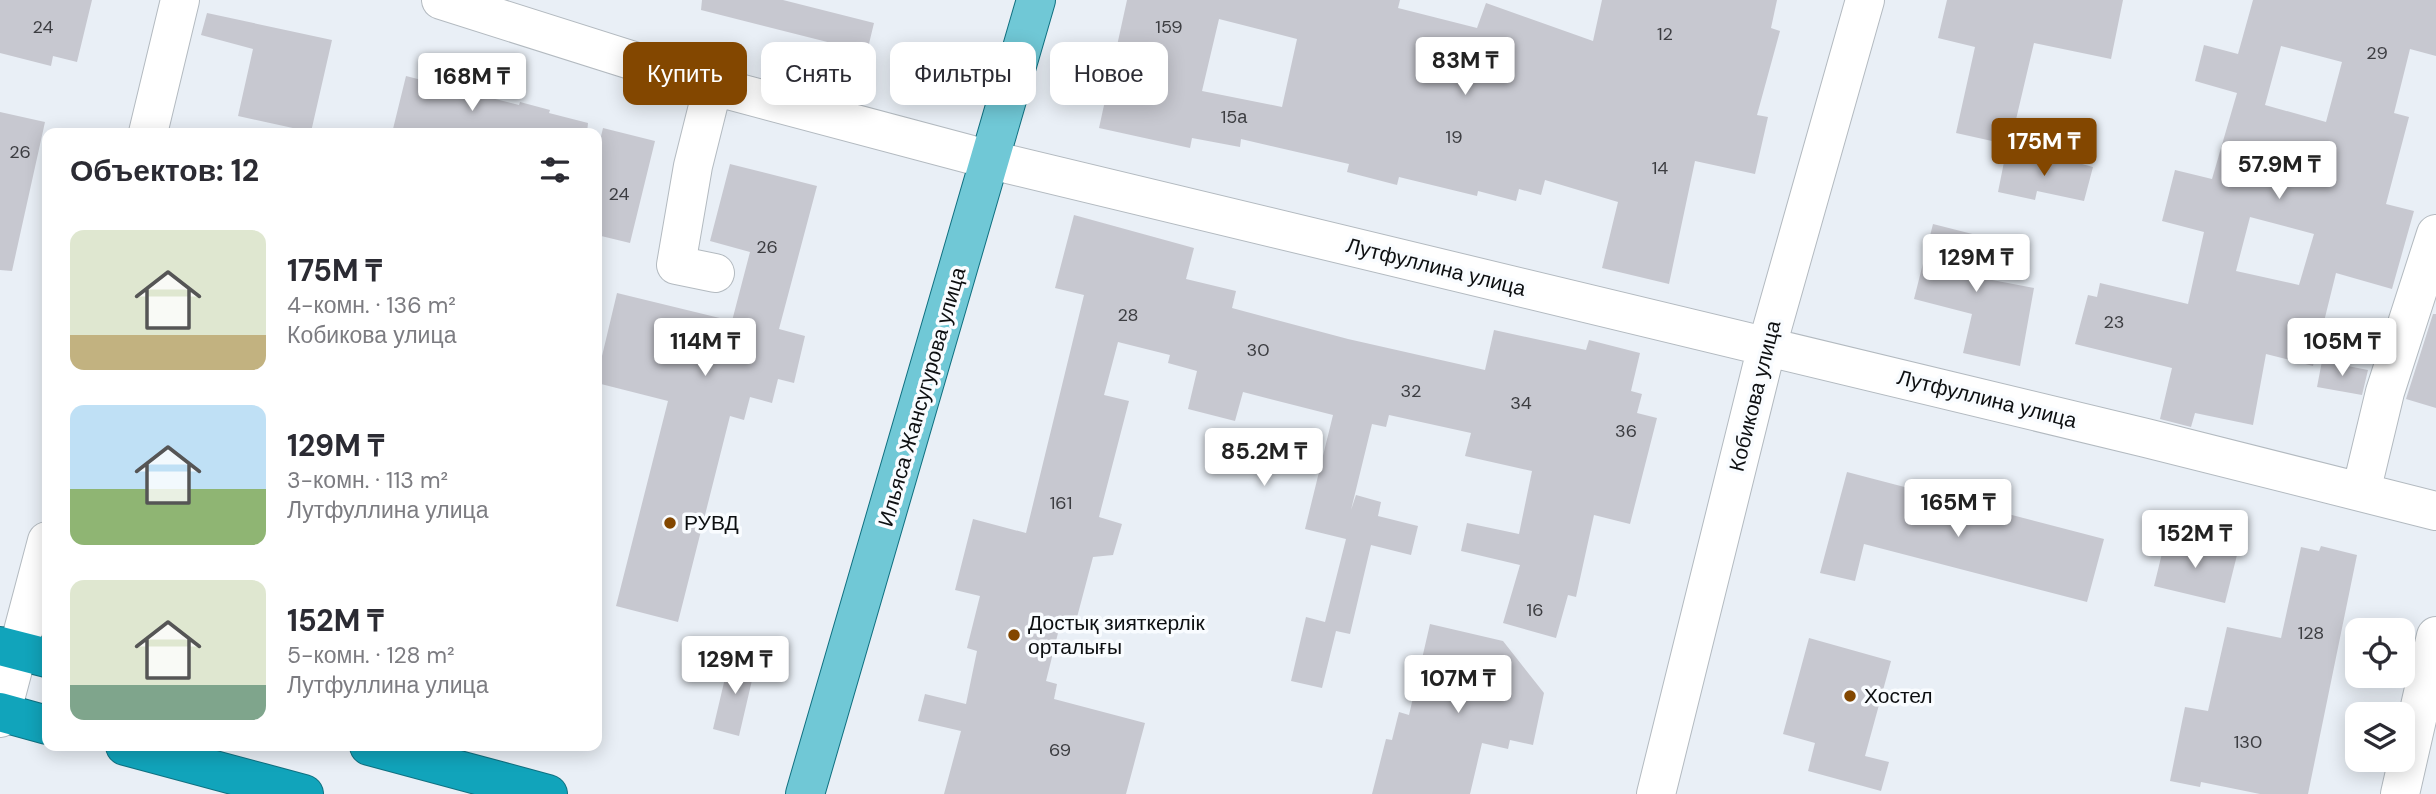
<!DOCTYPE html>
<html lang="ru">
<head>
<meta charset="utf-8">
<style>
	:root { --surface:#fff; --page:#f7f7f7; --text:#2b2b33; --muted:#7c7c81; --accent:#834700 }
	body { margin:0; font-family:"DM Sans",sans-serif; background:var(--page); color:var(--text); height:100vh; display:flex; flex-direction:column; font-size:26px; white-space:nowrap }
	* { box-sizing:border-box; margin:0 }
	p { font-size:23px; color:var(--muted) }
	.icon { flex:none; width:38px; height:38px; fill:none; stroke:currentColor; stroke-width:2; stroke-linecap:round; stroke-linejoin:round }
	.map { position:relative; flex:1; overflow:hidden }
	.panel { position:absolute; left:42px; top:128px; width:560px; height:623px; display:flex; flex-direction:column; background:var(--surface); border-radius:14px; box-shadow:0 4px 18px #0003 }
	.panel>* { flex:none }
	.banner { position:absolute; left:623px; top:42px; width:665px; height:63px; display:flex; gap:14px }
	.controls { position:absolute; left:2345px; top:618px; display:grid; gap:14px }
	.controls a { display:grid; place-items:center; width:70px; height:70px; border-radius:14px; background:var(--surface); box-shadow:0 4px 18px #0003; font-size:35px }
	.price { position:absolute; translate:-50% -60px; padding:0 16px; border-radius:7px; background:#fff; color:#222; font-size:23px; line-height:46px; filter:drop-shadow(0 2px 4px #0008) }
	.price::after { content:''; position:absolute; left:50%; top:42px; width:21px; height:16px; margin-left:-10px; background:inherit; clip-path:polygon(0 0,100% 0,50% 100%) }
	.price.on { background:var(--accent); color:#fff }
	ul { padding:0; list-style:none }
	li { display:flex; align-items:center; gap:21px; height:175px; padding:0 28px }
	li span { display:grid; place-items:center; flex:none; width:196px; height:140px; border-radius:14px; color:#555 }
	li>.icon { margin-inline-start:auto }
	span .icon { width:84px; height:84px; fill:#fffc; stroke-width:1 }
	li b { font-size:30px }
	h2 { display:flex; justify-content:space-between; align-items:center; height:84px; padding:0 28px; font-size:30px }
	.tag { padding:0 24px; border-radius:14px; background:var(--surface); box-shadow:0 4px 18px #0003; font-size:24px; line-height:63px }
	.tag.on { background:var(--accent); color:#fff }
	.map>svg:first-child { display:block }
	.building { fill:#c7c8d0; fill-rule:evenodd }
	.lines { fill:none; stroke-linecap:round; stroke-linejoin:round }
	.minor-casing { stroke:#b3bac0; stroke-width:40 }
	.major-casing { stroke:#107080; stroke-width:40 }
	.highway-casing { stroke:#107080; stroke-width:40 }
	.minor { stroke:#fff; stroke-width:38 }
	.major { stroke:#70c8d6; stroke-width:38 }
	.highway { stroke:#11a4bb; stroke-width:38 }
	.poi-dot { fill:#834700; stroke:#f9fcff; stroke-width:2.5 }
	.labels { text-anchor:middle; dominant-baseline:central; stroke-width:7; stroke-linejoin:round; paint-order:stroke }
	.number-label { font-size:18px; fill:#3c3d41 }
	.street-label { font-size:21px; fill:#0d0f11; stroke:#f9fcff }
	.poi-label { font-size:21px; fill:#0d0f11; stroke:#f9fcff; text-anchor:start }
</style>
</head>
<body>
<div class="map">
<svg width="2436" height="794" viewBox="0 0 2436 794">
	<rect width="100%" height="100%" fill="#e9eff6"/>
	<path class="building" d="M0,0H92L77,62L53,56L51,66L0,53Z
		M702,0H783L874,23L867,52L701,10Z
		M1127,0H1400L1398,8L1477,28L1486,3L1593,41L1602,0H1777L1771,28L1780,31L1757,115L1768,117L1755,174L1695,161L1669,284L1602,268L1618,202L1545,180L1541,195L1519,189L1516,201L1478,191L1477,196L1399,177L1397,185L1347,172L1349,164L1241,139L1240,147L1192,138L1190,148L1099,128ZM1219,19L1297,39L1282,107L1202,91Z
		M1947,0H2123L2111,59L2034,43L2010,145L1956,133L1975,47L1938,38Z
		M2253,0H2436V56L2410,49L2394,113L2409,117L2386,204L2414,211L2392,289L2336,273L2313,366L2266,354L2253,425L2195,413L2191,427L2160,419L2172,368L2075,344L2088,295L2097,297L2100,283L2188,304L2204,232L2162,221L2175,170L2212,179L2237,93L2195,81L2204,45L2238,54ZM2281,46L2342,62L2326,122L2265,105ZM2250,217L2314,234L2299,285L2236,271Z
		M207,13L332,40L311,132L238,116L253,49L201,35Z
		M406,76L519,105L520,102L550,110L549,113L588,123L587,133H392Z
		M0,112L45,122L12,271L0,270Z
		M603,128L655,141L630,243L597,235V153Z
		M2006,152L2058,163L2060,158L2093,167L2084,201L2037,191L2035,200L1998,192Z
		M730,164L817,186L779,329L805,336L794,383L778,379L772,403L750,397L744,420L730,416L678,622L616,606L668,401L597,383V377L617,293L732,321L750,252L710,241Z
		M1074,215L1194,248L1186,279L1236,291L1232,308L1348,339L1485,370L1494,330L1586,350L1589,340L1640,353L1631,391L1642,394L1637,413L1657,418L1630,524L1594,515L1576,597L1568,595L1556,638L1503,623L1520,565L1461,551L1467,523L1519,534L1532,471L1465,456L1471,433L1389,415L1386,427L1372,424L1351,510L1356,495L1381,502L1378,516L1418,526L1411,555L1371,545L1350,634L1336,631L1322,688L1291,681L1306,617L1325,622L1346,539L1305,529L1333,415L1243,392L1235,421L1188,409L1197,371L1168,363L1170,355L1118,342L1104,395L1129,401L1099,517L1122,524L1113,555L1093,557L1076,621L1062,617L1046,681L1057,684L1054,699L1145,723L1126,794H944L961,731L918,721L925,694L966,704L977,651L967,648L980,596L955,590L973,519L1026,533L1084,295L1055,288Z
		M1933,224L1996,240L1987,279L2034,288L2020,366L1963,353L1972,314L1914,299Z
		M2433,314H2436V408L2406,399Z
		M2322,361L2368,370L2362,395L2317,387Z
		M1847,472L2104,539L2087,602L1864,544L1855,581L1820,573Z
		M2166,537L2237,555L2225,603L2154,586Z
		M2321,546L2357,555L2308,794H2260L2201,782L2200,787L2170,781L2185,707L2208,711L2227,627L2281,638L2301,547L2319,551Z
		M1430,624L1503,641L1544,693L1533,745L1510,740L1508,749L1482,743L1470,794H1372L1386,739L1392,740L1399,712L1409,715Z
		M1809,638L1891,661L1865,756L1889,762L1881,791L1808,771L1815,743L1783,734Z
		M730,657L756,663L739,736L713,729Z"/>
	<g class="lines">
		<defs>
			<path id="minor" d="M441,0L713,86L991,160L2146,438L2436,511
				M713,86L693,166L676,265L715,273
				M148,133L180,0
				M2361,492L2385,392L2436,234
				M0,718L47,541
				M1656,794L1767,346L1865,0
				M2400,794L2436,636"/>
			<path id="major" d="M805,794L1036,0"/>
			<path id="highway" d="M0,646L47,658
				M0,712L47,725
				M125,746L304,794
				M369,746L548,794"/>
		</defs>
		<use href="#minor" class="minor-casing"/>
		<use href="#major" class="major-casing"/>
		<use href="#highway" class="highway-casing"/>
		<use href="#minor" class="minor"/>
		<use href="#major" class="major"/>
		<use href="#highway" class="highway"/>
	</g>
	<g class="poi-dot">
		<circle cx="670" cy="523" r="7"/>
		<circle cx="1014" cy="635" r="7"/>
		<circle cx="1850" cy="696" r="7"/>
	</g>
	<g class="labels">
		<g class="number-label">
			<text x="43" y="27">24</text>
			<text x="1169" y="27">159</text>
			<text x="1665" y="34">12</text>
			<text x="2377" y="53">29</text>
			<text x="1234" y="117">15а</text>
			<text x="1454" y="137">19</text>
			<text x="20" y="152">26</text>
			<text x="1660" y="168">14</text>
			<text x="619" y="194">24</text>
			<text x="767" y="247">26</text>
			<text x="1128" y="315">28</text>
			<text x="2114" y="322">23</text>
			<text x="1258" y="350">30</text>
			<text x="1411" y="391">32</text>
			<text x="1521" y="403">34</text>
			<text x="1626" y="431">36</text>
			<text x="1061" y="503">161</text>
			<text x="1535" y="610">16</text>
			<text x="2311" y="633">128</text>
			<text x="2248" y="742">130</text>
			<text x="1060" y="750">69</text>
		</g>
		<g class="street-label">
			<text transform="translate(1436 267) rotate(14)">Лутфуллина улица</text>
			<text transform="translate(1755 396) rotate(-76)">Кобикова улица</text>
			<text transform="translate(922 397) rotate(-74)">Ильяса Жансугурова улица</text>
			<text transform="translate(1987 399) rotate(14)">Лутфуллина улица</text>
		</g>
		<g class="poi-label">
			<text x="684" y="523">РУВД</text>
			<text x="1028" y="623">Достық зияткерлік<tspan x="1028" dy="24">орталығы</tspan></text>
			<text x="1864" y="696">Хостел</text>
		</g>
	</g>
</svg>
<div class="controls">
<a><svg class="icon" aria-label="locate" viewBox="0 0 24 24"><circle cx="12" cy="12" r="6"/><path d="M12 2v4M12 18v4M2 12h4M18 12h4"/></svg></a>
<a><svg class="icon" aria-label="layers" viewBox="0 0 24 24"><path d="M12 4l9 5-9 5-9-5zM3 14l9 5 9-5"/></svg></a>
</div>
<b class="price" style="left:1465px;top:97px">83M ₸</b>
<b class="price" style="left:472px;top:113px">168M ₸</b>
<b class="price on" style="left:2044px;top:178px">175M ₸</b>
<b class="price" style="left:2279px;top:201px">57.9M ₸</b>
<b class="price" style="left:1976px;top:294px">129M ₸</b>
<b class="price" style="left:705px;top:378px">114M ₸</b>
<b class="price" style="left:2342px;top:378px">105M ₸</b>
<b class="price" style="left:1264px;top:488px">85.2M ₸</b>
<b class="price" style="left:1958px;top:539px">165M ₸</b>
<b class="price" style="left:2195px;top:570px">152M ₸</b>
<b class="price" style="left:735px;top:696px">129M ₸</b>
<b class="price" style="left:1458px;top:715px">107M ₸</b>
<div class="banner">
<a class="tag on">Купить</a>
<a class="tag">Снять</a>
<a class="tag">Фильтры</a>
<a class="tag">Новое</a>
</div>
<section class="panel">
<h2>Объектов: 12<svg class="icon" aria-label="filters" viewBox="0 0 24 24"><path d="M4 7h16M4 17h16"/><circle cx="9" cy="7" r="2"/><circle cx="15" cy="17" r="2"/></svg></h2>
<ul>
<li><span style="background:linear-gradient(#dfe7d0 75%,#c2b280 0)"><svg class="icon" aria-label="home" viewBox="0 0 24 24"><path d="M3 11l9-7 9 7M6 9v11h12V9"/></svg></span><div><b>175M ₸</b><p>4-комн. · 136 m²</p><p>Кобикова улица</p></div></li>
<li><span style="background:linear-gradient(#bfe0f5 60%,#8fb573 0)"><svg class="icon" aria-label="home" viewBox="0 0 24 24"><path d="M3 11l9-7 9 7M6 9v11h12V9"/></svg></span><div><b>129M ₸</b><p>3-комн. · 113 m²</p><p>Лутфуллина улица</p></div></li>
<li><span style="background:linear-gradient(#dfe7d0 75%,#7fa58c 0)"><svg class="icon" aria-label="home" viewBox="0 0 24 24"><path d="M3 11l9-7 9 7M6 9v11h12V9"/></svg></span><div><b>152M ₸</b><p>5-комн. · 128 m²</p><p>Лутфуллина улица</p></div></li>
</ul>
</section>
</div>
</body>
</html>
